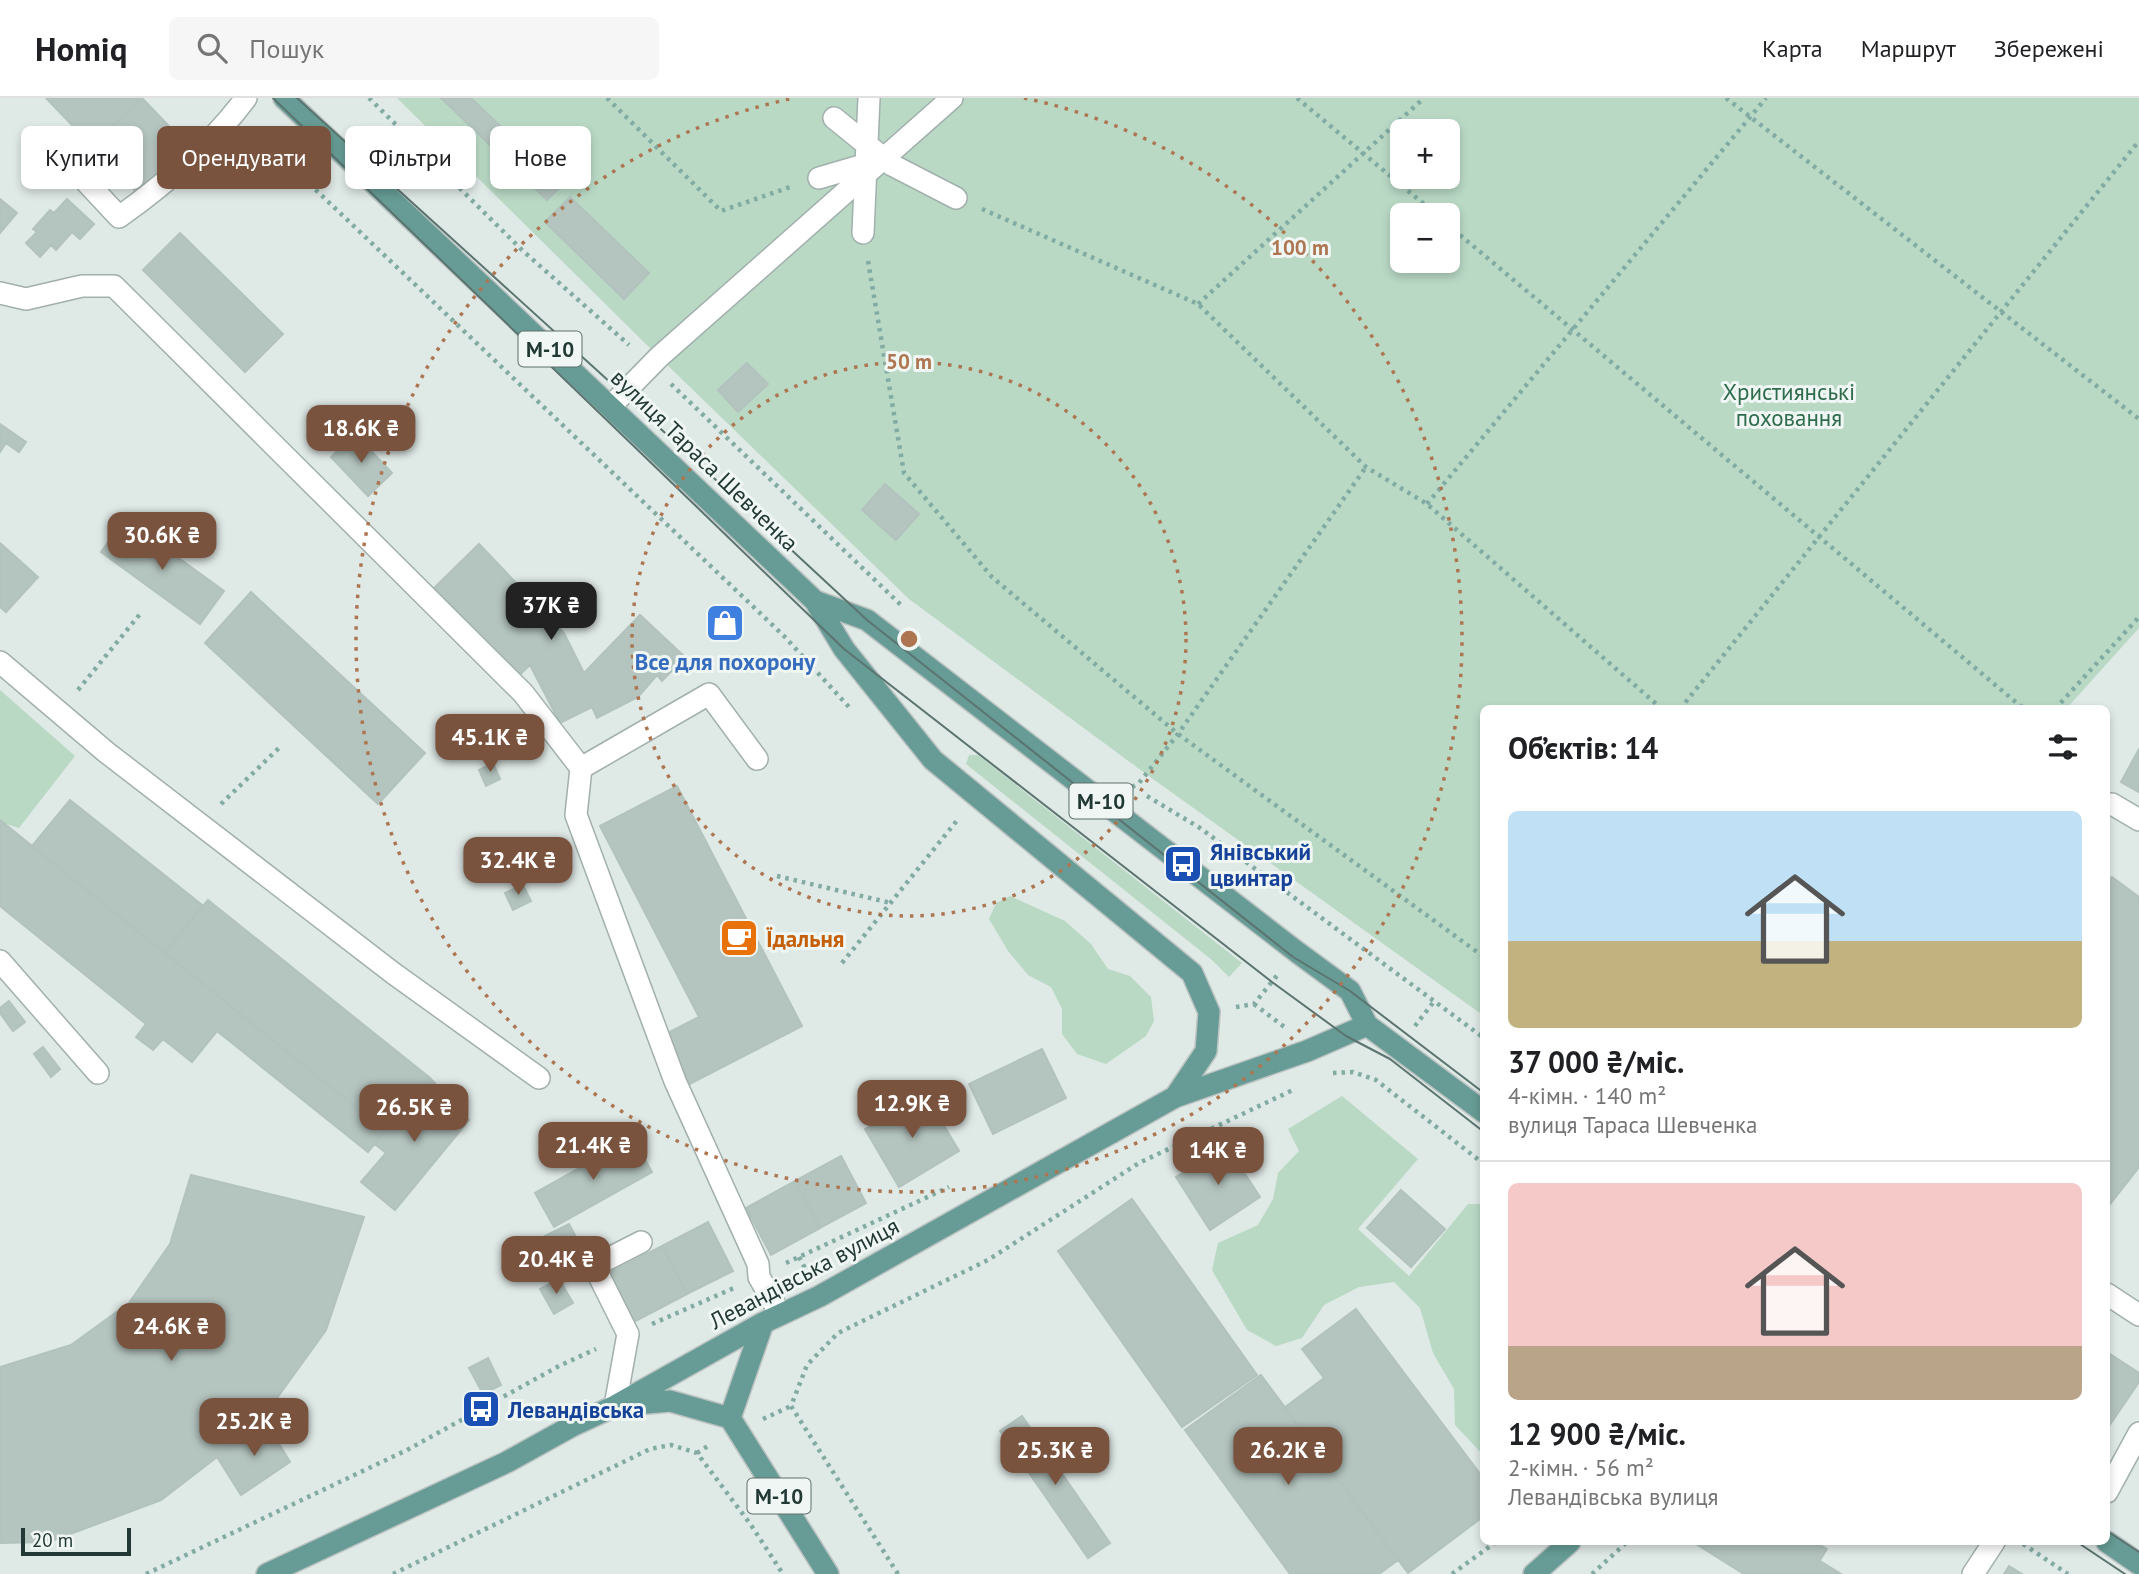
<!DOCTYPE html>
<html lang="uk">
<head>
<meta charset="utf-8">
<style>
	:root { --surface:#fff; --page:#f6f6f6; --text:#202124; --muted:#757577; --line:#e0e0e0; --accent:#7a533e }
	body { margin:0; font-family:"PT Sans",sans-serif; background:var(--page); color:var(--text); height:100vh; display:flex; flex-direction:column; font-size:26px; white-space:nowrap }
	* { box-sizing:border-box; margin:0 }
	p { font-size:23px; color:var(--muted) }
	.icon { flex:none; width:38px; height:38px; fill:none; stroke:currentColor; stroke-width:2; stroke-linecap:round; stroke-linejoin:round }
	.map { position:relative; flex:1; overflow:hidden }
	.panel { position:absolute; left:1480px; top:607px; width:630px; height:840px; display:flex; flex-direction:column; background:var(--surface); border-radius:10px; box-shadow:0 4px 10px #0003 }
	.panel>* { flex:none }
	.top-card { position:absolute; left:21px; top:28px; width:665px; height:63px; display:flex; gap:14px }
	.controls { position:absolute; left:1390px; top:21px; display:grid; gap:14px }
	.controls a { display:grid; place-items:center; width:70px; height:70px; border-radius:10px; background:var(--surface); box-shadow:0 4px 10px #0003; font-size:35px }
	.scale { position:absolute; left:21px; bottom:18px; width:110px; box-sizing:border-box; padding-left:7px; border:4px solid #213834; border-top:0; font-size:19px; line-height:24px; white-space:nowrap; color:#213834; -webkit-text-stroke:5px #eff6f3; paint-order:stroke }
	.price { position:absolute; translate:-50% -60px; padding:0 16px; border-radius:14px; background:var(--accent); color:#fff; font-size:23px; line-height:46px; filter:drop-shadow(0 2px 4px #0008) }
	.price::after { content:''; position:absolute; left:50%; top:42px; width:21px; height:16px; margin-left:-10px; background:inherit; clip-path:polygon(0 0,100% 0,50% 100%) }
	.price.active { background:#222; color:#fff }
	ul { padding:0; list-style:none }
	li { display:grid; align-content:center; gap:14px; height:371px; padding:0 28px }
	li+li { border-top:2px solid var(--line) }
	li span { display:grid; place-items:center; height:217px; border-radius:10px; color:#555 }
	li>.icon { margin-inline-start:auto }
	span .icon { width:126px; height:126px; fill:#fffc; stroke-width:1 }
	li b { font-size:30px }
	h2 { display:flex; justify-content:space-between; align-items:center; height:84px; padding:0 28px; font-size:30px }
	.chip { padding:0 24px; border-radius:10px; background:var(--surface); box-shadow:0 4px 10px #0003; font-size:24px; line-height:63px }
	.chip.active { background:var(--accent); color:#fff }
	header { display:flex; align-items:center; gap:42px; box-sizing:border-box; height:98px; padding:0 35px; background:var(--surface); border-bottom:2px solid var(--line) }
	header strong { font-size:33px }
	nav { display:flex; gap:38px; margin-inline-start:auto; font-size:24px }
	.search { width:490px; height:63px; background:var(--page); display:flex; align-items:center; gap:18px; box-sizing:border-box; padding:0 24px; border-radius:10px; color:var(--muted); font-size:26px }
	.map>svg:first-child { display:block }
	.green { fill:#b9d9c5; fill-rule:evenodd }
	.building { fill:#b4c4bf; stroke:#b2c2bd; stroke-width:2 }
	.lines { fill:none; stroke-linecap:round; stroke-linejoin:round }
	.minor-casing { stroke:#a2b0ad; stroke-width:24 }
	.major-casing { stroke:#bcc3c2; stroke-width:24 }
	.path { stroke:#81aba3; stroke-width:4.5; stroke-dasharray:3.5 5; stroke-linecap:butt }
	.minor { stroke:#fff; stroke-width:21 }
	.major { stroke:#669c95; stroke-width:21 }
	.tram { stroke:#5b7470; stroke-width:2 }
	.ring { fill:none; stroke:#ad7651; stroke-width:3.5; stroke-dasharray:3.5 7 }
	.labels { text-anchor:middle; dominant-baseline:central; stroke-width:6; stroke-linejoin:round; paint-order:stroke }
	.shield { fill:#eff6f3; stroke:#5f716d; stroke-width:2 }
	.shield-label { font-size:21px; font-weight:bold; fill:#213834 }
	.park-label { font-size:23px; fill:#2e6c4d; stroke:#eff6f3 }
	.street-label { font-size:23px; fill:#213834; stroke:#eff6f3 }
	.shop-label { font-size:23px; font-weight:bold; fill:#366cbe; stroke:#eff6f3 }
	.transit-label { font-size:23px; font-weight:bold; fill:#164399; stroke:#eff6f3; text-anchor:start }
	.food-label { font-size:23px; font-weight:bold; fill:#c56008; stroke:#eff6f3; text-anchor:start }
	.centre { fill:#ad7651; stroke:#eff6f3; stroke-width:3.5 }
	.ring-label { font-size:21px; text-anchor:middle; font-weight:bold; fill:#ad7651; stroke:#eff6f3; stroke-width:6; stroke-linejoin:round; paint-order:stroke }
</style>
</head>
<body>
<header>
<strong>Homiq</strong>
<div class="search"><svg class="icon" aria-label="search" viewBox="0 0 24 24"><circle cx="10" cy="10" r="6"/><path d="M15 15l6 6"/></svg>Пошук</div>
<nav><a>Карта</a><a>Маршрут</a><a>Збережені</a></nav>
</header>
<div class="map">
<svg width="2139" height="1476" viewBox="0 0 2139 1476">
	<rect width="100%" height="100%" fill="#dfe9e6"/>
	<path class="green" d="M397,0H2139V530L2066,611H1484V918L1146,676L909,501L659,259ZM1402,33H1447V79H1402ZM1402,117H1447V163H1402Z
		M0,592L75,658L19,730L0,724Z
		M969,657H978L1242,865L1229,879L1212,862L966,666Z
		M1010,798L1065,823L1091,846L1108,871L1130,878L1151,899L1154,923L1146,938L1106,966L1077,956L1062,936V911L1051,889L1028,877L1008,853L989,821L996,805Z
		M1342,998L1418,1061L1358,1131L1409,1178L1468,1106H1484V1358L1455,1327L1454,1291L1433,1255L1420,1210L1394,1184L1359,1189L1324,1207L1302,1240L1276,1248L1247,1232L1212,1172L1218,1145L1258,1127L1273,1101L1278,1075L1299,1053L1288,1031Z"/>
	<path class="building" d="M46,0H142L92,48Z
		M142,0L187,47L137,95L92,48Z
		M441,0H471L562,87L547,102Z
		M570,99L649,175L624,201L545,124Z
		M0,101L17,115L0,135Z
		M67,101L94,126L80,141L72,134L56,152L51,147L40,159L26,145L37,134L33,131L50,112L54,115Z
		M180,135L283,236L245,274L143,172Z
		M747,265L768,286L738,314L718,292Z
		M0,326L26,344L19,354L6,345L0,354Z
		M355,336L392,375L368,398L331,359Z
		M885,386L919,416L896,442L862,412Z
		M125,421L224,493L200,526L101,454Z
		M0,445L38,479L6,514L0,509Z
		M479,446L564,535L584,575L640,517L685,559L662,583L657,577L638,599L597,620L592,609L560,625L530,567L515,581L431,493Z
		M251,494L425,655L378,706L205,545Z
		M2139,651V694L2121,684Z
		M493,665L500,681L486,688L479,672Z
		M677,688L802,928L686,988L660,939L699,919L600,728Z
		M70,702L202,807L164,855L32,748Z
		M0,722L385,1033L368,1054L217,933L192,964L163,941L153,952L136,939L146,926L0,808Z
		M2112,779L2139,799V1069L2107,1110V991L2111,986L2107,984V786Z
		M523,787L531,803L513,812L505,795Z
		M208,802L430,980L385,1033L165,855Z
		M9,903L25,924L13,933L0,915V910Z
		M43,949L60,971L51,979L34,956Z
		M1042,951L1066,1000L993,1036L969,986Z
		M430,980L469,1022L395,1112L361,1084L386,1055L375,1046Z
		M925,996L959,1053L899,1089L865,1031Z
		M633,1040L652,1074L554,1129L535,1095Z
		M1226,1047L1260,1099L1210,1132L1176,1079Z
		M841,1058L866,1105L820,1130L795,1083Z
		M191,1077L364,1119L326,1232L256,1329L161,1402L49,1444L0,1445V1269L71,1247L129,1205L170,1146Z
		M795,1083L820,1130L771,1157L746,1110Z
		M1401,1092L1445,1131L1411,1169L1367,1130Z
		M1132,1101L1257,1277L1182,1329L1058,1153Z
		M708,1124L733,1173L687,1196L662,1148Z
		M569,1126L585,1156L560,1168L545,1138Z
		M662,1148L687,1196L630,1226L605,1177Z
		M559,1181L573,1205L554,1216L540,1191Z
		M1356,1211L1484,1381V1418L1408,1475L1284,1310L1324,1280L1302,1251Z
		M2107,1254L2139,1275V1284L2107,1331Z
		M488,1260L501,1287L483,1296L469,1270Z
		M1261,1277L1398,1462L1379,1476H1290L1185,1332Z
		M1022,1318L1110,1445L1088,1460L1000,1333Z
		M263,1319L290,1364L241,1397L217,1359L256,1329Z
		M1693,1444H1815L1827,1451L1811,1476H1744Z
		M1820,1463L1841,1476H1811Z
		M2009,1468L2022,1476H2004Z"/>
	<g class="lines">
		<defs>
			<path id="minor" d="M834,20L892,67L956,100
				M77,74L119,119C167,85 211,47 246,0
				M819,80L877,63
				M863,135L869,0
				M0,195L26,201L82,188H114L523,595L581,670
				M611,308L659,259L952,0
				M0,564L106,654L393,875L539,980
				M757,661L709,596L581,670L576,717L675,983L758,1166L759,1179L780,1216
				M2112,706L2139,722
				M0,863L98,975
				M2107,1196L2139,1217
				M615,1308L628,1236L594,1168L641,1144
				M2107,1394L2139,1335
				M1973,1476L1994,1444"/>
			<path id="major" d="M284,0L815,503L844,551L933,662L1192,875L1209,914L1206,953L1175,999
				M815,503L867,522L1297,854L1350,893L1367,927L1484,1014
				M624,1307L670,1303L730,1320L828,1476
				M730,1320L763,1225
				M2107,1444L2139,1466
				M267,1476L507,1364L572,1328L615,1308L763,1225L820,1198L1175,999L1307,953L1367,927
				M1534,1476L1570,1444"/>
		</defs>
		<use href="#minor" class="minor-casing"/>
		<use href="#major" class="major-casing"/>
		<path class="path" d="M369,0L522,152L629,247
			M607,0L721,113L793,88
			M1297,0L1437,117
			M1726,0L2139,321
			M254,33L784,538L849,609
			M982,111L1198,206L1366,369L1427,406L1662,611
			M1447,126L2024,611
			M868,163L904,375L992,479L1178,636L1484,859
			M1198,206L1424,0
			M671,286L902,508
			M1427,406L1766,0
			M78,592L140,516
			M1680,611L2139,43
			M2055,611L2139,519
			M1132,689L1139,685L1178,636L1366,369
			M1147,698L1200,730L1484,940
			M221,706L281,648
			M777,778L891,805
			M842,865L959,720
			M1254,906L1287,931
			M1236,909L1254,906L1279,875
			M1415,928L1435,902
			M1333,975L1353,974L1376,982L1484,1066
			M799,1159L807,1174
			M786,1165L949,1089
			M652,1226L734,1190
			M763,1321L791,1308
			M697,1355L711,1346
			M2023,1446L2068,1476
			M146,1476L407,1352L559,1268L596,1251
			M393,1476L650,1351L671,1347L697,1355L751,1427L783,1476
			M898,1476L791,1308L807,1267L838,1235L988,1162L1139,1065L1293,992
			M1452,1476L1496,1444
			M1592,1476L1627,1444"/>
		<use href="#minor" class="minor"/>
		<use href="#major" class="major"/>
		<path class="tram" d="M273,0L844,551L1272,884L1346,938L1390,961L1484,1034
			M297,0L622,295L867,522L1293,859L1350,893L1484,995
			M2107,1433L2139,1454
			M2077,1444L2125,1476"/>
	</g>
	<g class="ring">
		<circle cx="909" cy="541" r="277"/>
		<path d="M1024 0A553 553 0 1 1 794 0"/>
	</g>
	<defs>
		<symbol id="shop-square" viewBox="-11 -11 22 22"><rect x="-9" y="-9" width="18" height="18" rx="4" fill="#3f7fe0" stroke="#eff6f3"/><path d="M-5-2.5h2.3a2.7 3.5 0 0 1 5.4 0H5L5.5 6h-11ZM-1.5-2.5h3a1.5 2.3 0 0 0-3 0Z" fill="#fff"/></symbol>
		<symbol id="bus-square" viewBox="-11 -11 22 22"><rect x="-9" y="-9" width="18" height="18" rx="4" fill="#1a4fb4" stroke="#eff6f3"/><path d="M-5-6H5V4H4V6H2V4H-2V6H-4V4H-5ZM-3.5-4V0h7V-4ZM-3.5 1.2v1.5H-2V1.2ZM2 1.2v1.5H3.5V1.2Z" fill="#fff"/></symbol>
		<symbol id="cafe-square" viewBox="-11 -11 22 22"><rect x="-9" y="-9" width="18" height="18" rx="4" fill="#e8710a" stroke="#eff6f3"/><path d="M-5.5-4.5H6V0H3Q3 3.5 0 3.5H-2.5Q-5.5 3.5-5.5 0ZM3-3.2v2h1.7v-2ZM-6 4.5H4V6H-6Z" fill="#fff"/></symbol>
	</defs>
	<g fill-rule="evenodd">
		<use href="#shop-square" x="703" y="503" width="44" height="44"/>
		<use href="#bus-square" x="1161" y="744" width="44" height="44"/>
		<use href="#cafe-square" x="717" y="818" width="44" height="44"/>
		<use href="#bus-square" x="459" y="1289" width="44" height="44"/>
	</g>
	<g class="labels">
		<g class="shield">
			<rect x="518.5" y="233.5" width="63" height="35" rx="5"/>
			<rect x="1069.5" y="685.5" width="63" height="35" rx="5"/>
			<rect x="747.5" y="1380.5" width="63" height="35" rx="5"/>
		</g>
		<g class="shield-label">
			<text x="550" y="251">М-10</text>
			<text x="1101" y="703">М-10</text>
			<text x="779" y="1398">М-10</text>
		</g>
		<g class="park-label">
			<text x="1789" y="293">Християнські<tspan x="1789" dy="26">поховання</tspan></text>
		</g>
		<g class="street-label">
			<text transform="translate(705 362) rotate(44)">вулиця Тараса Шевченка</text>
			<text transform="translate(804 1175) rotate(-28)">Левандівська вулиця</text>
		</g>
		<g class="shop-label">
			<text x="725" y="563">Все для похорону</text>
		</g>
		<g class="transit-label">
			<text x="1210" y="753">Янівський<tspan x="1210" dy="26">цвинтар</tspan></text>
			<text x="508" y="1311">Левандівська</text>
		</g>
		<g class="food-label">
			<text x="766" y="840">Їдальня</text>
		</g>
	</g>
	<circle cx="909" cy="541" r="10" class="centre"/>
	<g class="ring-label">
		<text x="1300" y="157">100 m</text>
		<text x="909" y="271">50 m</text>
	</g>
</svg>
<div class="controls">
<a>+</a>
<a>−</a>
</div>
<div class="scale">20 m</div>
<b class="price" style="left:361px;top:367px">18.6K ₴</b>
<b class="price" style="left:162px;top:474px">30.6K ₴</b>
<b class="price active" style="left:551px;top:544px">37K ₴</b>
<b class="price" style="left:490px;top:676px">45.1K ₴</b>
<b class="price" style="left:518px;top:799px">32.4K ₴</b>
<b class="price" style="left:912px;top:1042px">12.9K ₴</b>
<b class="price" style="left:414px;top:1046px">26.5K ₴</b>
<b class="price" style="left:593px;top:1084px">21.4K ₴</b>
<b class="price" style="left:1218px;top:1089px">14K ₴</b>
<b class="price" style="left:556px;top:1198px">20.4K ₴</b>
<b class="price" style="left:171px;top:1265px">24.6K ₴</b>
<b class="price" style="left:254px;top:1360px">25.2K ₴</b>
<b class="price" style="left:1055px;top:1389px">25.3K ₴</b>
<b class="price" style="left:1288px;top:1389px">26.2K ₴</b>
<div class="top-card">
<a class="chip">Купити</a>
<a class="chip active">Орендувати</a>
<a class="chip">Фільтри</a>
<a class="chip">Нове</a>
</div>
<section class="panel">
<h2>Об’єктів: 14<svg class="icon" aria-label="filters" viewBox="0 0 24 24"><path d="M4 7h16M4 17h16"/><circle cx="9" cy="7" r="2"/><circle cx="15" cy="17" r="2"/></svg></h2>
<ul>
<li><span style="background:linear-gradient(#bfe0f5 60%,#c2b280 0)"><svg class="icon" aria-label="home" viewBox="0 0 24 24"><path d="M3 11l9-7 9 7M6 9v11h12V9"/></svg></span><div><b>37 000 ₴/міс.</b><p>4-кімн. · 140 m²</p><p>вулиця Тараса Шевченка</p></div></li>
<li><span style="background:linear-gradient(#f6c9c9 75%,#b9a48a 0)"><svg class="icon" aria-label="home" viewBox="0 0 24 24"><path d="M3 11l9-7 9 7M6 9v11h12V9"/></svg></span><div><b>12 900 ₴/міс.</b><p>2-кімн. · 56 m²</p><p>Левандівська вулиця</p></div></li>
</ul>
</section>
</div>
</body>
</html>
